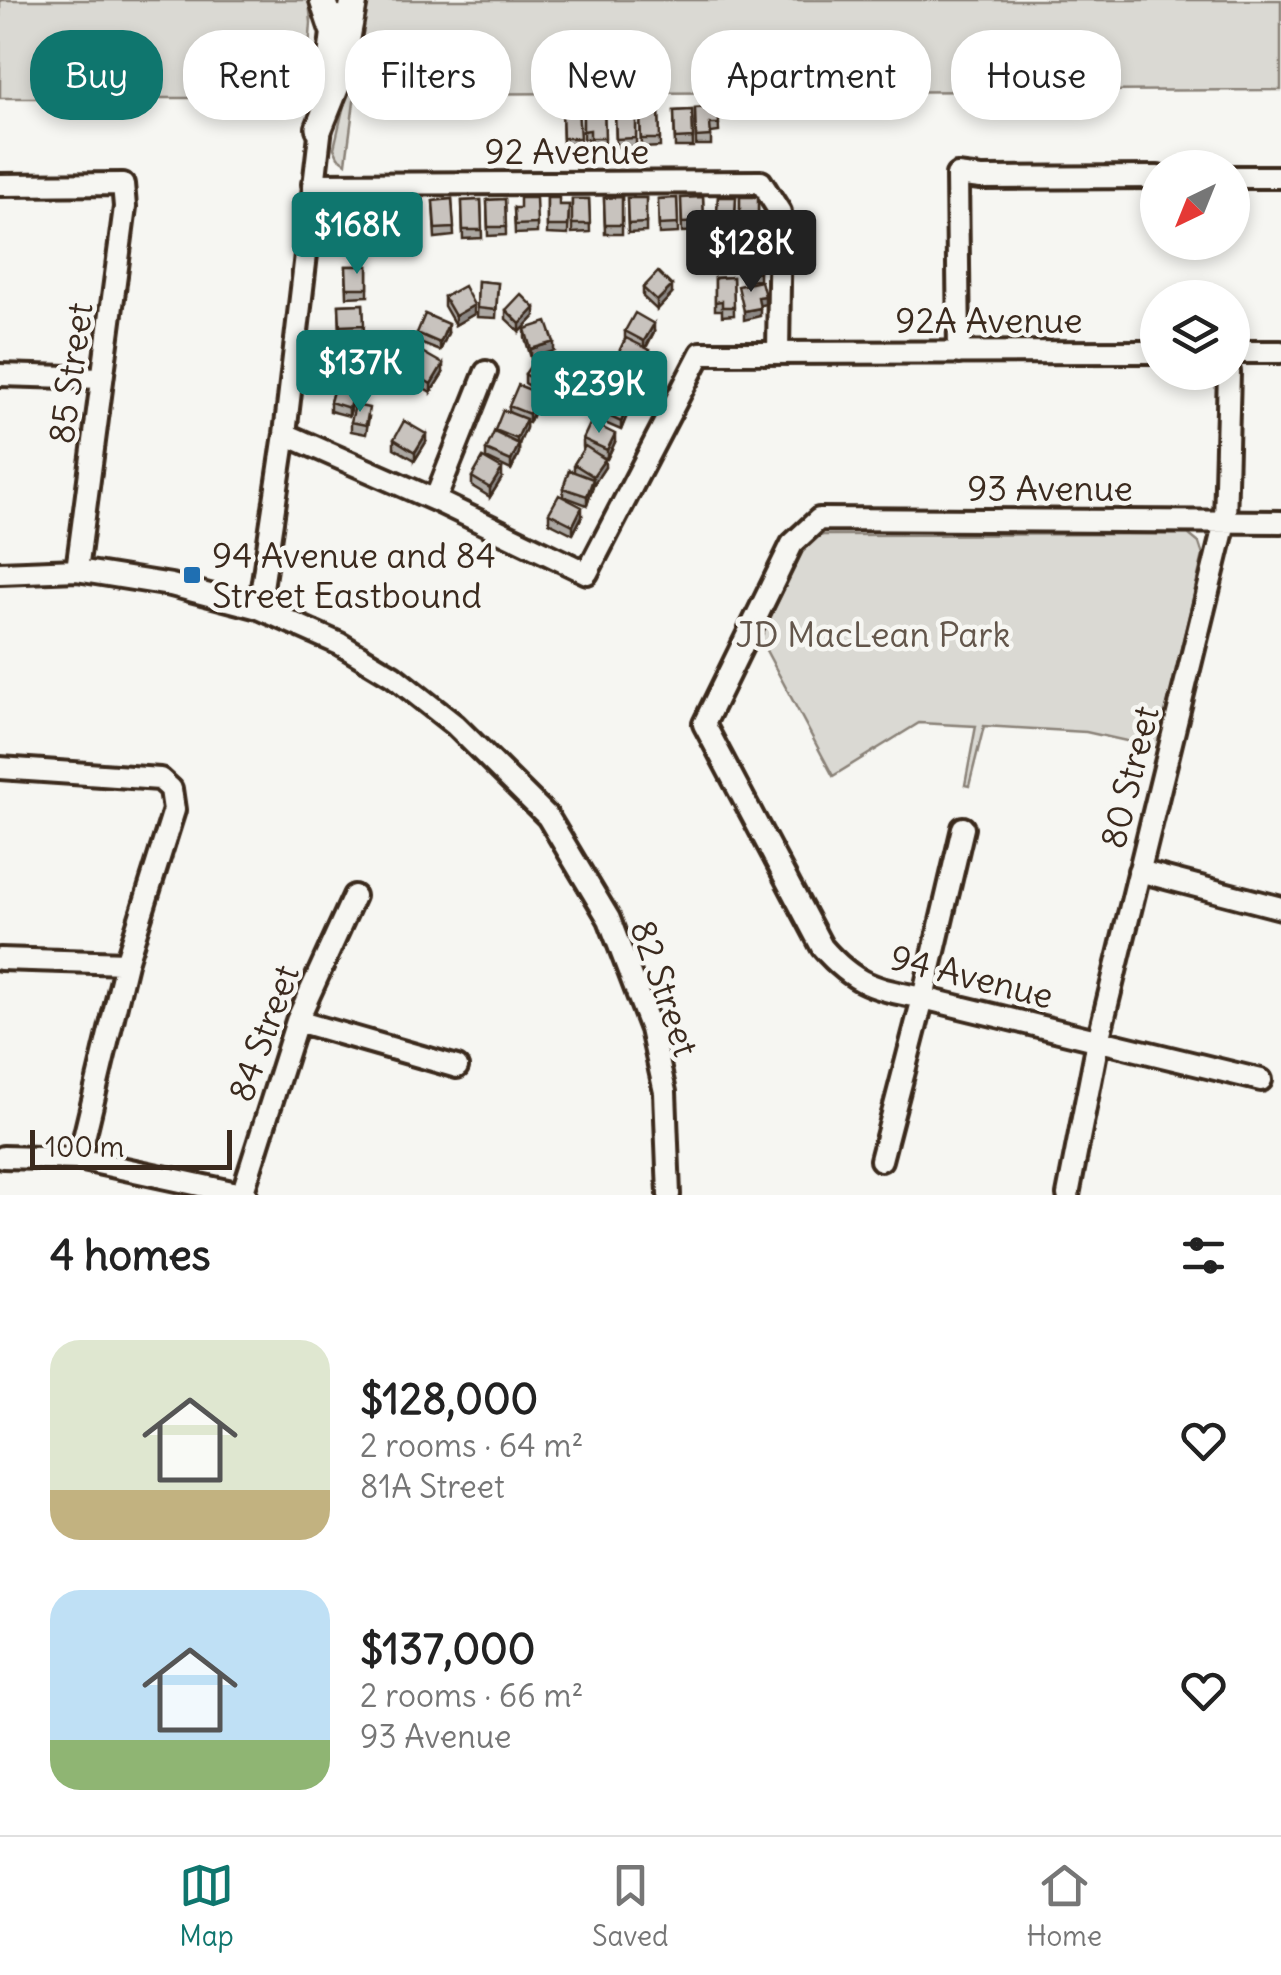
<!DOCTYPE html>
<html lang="en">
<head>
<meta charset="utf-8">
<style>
	:root { --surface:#fff; --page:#f2f2f2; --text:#222; --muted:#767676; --line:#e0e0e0; --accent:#0f766e }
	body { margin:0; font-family:Delius,sans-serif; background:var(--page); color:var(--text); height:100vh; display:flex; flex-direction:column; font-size:38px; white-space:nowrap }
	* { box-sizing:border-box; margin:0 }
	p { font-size:32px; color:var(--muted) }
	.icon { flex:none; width:55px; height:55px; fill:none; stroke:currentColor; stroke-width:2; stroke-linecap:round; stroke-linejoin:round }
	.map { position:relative; height:1195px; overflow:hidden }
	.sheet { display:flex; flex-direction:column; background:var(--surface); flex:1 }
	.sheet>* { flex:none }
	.guide { position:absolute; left:30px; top:30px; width:1222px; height:90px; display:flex; gap:20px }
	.needle { width:65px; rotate:223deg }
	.tools { position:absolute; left:1140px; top:150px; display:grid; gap:20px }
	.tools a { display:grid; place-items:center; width:110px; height:110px; border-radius:50%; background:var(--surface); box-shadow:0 5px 15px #0003; font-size:50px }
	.scale { position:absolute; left:30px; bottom:25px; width:202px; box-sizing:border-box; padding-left:10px; border:5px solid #3b2a1e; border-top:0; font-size:28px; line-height:35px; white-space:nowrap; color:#3b2a1e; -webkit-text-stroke:8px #f6f6f2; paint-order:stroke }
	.price { position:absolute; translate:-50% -85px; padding:0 22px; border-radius:10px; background:var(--accent); color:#fff; font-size:32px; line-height:65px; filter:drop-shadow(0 2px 5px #0008) }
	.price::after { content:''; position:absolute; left:50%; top:60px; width:30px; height:22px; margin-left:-15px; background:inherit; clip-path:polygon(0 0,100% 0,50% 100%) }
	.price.current { background:#222; color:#fff }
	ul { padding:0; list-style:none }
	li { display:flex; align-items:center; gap:30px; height:250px; padding:0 50px }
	li span { display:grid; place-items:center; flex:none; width:280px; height:200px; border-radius:30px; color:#555 }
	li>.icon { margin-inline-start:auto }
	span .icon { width:120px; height:120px; fill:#fffc; stroke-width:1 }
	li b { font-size:42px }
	h2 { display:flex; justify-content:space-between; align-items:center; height:120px; padding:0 50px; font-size:42px }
	.chip { padding:0 35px; border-radius:40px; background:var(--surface); box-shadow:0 5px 15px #0003; font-size:35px; line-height:90px }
	.chip.current { background:var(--accent); color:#fff }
	.tabs { display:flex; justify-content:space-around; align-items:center; height:140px; border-top:2px solid var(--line); background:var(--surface); font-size:28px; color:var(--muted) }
	.tabs a { display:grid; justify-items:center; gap:5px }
	.tabs .current { color:var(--accent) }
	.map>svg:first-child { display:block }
	.green { fill:#dad9d3; stroke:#8a8278; stroke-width:2.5 }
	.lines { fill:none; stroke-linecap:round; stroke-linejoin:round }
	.minor-casing { stroke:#3b2a1e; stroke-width:28 }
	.major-casing { stroke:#3b2a1e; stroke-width:32 }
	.minor { stroke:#f6f6f2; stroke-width:20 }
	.major { stroke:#f6f6f2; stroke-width:25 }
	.wall { fill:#aca8a3; stroke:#3b2a1e; stroke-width:2.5 }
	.shaded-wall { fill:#8c8885; stroke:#3b2a1e; stroke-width:2.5 }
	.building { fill:#c8c3be; stroke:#3b2a1e; stroke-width:2.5 }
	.poi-dot { fill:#1f6fb2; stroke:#f6f6f2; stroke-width:4 }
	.labels { text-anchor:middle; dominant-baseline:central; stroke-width:9; stroke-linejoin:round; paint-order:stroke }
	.street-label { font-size:35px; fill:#3b2a1e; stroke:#f6f6f2 }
	.poi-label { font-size:35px; fill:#3b2a1e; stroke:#f6f6f2; text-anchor:start }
	.park-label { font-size:35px; fill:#63564b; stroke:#f6f6f2 }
</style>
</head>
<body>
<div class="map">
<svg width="1281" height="1195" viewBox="0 0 1281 1195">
	<rect width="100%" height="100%" fill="#f6f6f2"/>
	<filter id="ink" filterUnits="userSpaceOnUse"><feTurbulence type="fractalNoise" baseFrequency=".01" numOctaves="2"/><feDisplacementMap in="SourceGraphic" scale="20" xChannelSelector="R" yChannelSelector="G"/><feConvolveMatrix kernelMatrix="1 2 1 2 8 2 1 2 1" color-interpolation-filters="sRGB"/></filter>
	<g filter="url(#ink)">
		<path class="green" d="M0,0H309L311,23L305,100L263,98H0Z
			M360,0H1281V90L355,94L346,163L338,157L334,148L347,92Z
			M1188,534L1199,543L1203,555L1158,748L1086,732L984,726L969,786L965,785L976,726L919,723L833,776L760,639L802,552L811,539L823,535Z"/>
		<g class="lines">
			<defs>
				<path id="minor" d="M1232,177H1281
					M313,184L761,182L780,212L778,353
					M0,185L123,184L125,207L77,570
					M1232,352H1281
					M959,353L957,175L981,178L1158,177
					M0,375L102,378
					M285,434L435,500L587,573L701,353L1158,352
					M435,500L486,372
					M0,573L77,570L171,585L259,608L340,644L393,676L455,725L548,817L609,919L651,1029L665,1092L669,1195
					M259,608L285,434L334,15
					M0,768L160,779L171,789L174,810L126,963L79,1159
					M1139,871L1281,908
					M0,959L126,963
					M297,1021L457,1067
					M1261,1080L923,998C875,989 855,985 822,947L704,724L792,544L819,519L1281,522
					M3,1157L79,1159L246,1195
					M881,1160L923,998L963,828
					M242,1195L297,1021L354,896
					M1068,1195L1098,1041L1225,522L1229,372"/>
				<path id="major" d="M323,0L332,27
					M319,128L340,76L354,0"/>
			</defs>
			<use href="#minor" class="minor-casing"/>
			<use href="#major" class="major-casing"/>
			<use href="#minor" class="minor"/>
			<use href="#major" class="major"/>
		</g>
		<path class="wall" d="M718,107L719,132L711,133V145H696L695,108Z
			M604,108L605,146L590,147V139H583V109Z
			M562,109H578L580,146L563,147Z
			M692,110L693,147H675L674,111Z
			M615,111H636V147H616Z
			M659,112L660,147L641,148L640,113Z
			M622,197V234H605L604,198Z
			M703,197L704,231L682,232L681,198Z
			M718,197H736L734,239L716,238Z
			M740,197H758V233H740Z
			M403,198L423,199L422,236H402Z
			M547,198L559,205H569L568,235L547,234Z
			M627,198H646V232L628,233Z
			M677,198L678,233L659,234L658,199Z
			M395,199V232L377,233L376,200Z
			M452,199L454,236L435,238L433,201Z
			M505,199L506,235L488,236L487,200Z
			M572,199H589L590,232L572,233Z
			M481,200L482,238L463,239L462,201Z
			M368,204L369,238L349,239L348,205Z
			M514,208L537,224V233L515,234Z
			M743,258H759V280L743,281Z
			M346,266H368V296L347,297Z
			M733,277L734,315L722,316V310H715V278Z
			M478,281L498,283L496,318L477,317Z
			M643,288L672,294L657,310L643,297Z
			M444,297L474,314L455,325L444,306Z
			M363,304L364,334H340L339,305Z
			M506,310L535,316L520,332L506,319Z
			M525,329L554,351L531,358L525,338Z
			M625,331L654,332L646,348L650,359L642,375L618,363V354L625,339Z
			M417,333H448L440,351L417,342Z
			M358,346L360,380L351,381L356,391L349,416L330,411V402L336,381L335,357L341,356Z
			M410,371L443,373L431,392L410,380Z
			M525,374L555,378L543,395L525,383Z
			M610,386L640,392L629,408L621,430L600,421V412L610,393Z
			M538,402L529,423L526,421V428L519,444V453L511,470L486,458V450L495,433V430L509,412V406Z
			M369,417L366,434L351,431V422Z
			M394,439L426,442L415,460L394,448Z
			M583,439L615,442L607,459L599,455L605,467L593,485L587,505L563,496V488L574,472V464L584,448L583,447Z
			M472,477L502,478L490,497L472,486Z
			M549,513L582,516L573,534L549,522Z"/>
		<path class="shaded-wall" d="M672,286V294L657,310V301Z
			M765,296V304L758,306V297Z
			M474,305V314L455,325V316Z
			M535,308V316L520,332V324Z
			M760,308V316L744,320V311Z
			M448,324V333L440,351V343Z
			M654,324V332L644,350V341Z
			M554,342V351L531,358V349Z
			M650,350V359L642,375V366Z
			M443,364V373L431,392V384Z
			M555,369V378L543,395V387Z
			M356,382V391L349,416V408Z
			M640,384V392L630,408V400Z
			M538,393V402L529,423V414Z
			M629,402V411L621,430V422Z
			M526,419V428L518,446L519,444V453L511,470V461L517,447V439Z
			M426,434V442L415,460V452Z
			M615,434V442L607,459V450Z
			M605,459V467L593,485V476Z
			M502,469V478L490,497V488Z
			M593,479V487L587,505V496Z
			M582,507V516L573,534V525Z"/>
		<path class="building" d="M718,107L719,124H710L711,136L696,137L695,108Z
			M604,108L605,138H590V130L583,131V109Z
			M562,109H578L580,138H563Z
			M692,110L693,138L675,139L674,111Z
			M615,111H636V138L616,139Z
			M659,112L660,139H641L640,113Z
			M622,197V225H605L604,198Z
			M703,197L704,222L682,223L681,198Z
			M718,197H736L734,230L716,229Z
			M740,197H758V224H740Z
			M403,198L423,199L422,228L402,227Z
			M520,198H536L537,224L515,225L514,208H520Z
			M547,198H559V205H569L568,226H547Z
			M627,198H646V223L628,224Z
			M677,198L678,224L659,225L658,199Z
			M395,199V223L377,224L376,200Z
			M452,199L454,228L435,229L433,201Z
			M505,199L506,227H488L487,200Z
			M572,199H589L590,224H572Z
			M481,200L482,230H463L462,201Z
			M368,204L369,229L349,230L348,205Z
			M743,258H759V272H743Z
			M346,266H368V288H347Z
			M658,272L672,286L657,301L643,288Z
			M733,277L734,307H722V301L715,302V278Z
			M478,281L498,283L496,310L477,308Z
			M761,281L765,296L758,297L760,308L744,311L738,286Z
			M464,286L474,305L455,316L444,297Z
			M521,294L535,308L520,324L506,310Z
			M363,304L364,325L340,326L339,305Z
			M635,313L654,324L644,341L625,331Z
			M425,314L448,324L440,343L417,333Z
			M547,322L554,342L531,349L525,329Z
			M626,338L650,350L642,366L618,354Z
			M358,346L360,372L336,373L335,357L341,356L340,347Z
			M422,352L443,364L431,384L410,371Z
			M537,356L555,369L543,387L525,374Z
			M620,370L640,384L630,400L610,386Z
			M337,377L356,382L349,408L330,402Z
			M518,385L538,393L529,414L509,406Z
			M609,393L629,402L621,422L600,412Z
			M355,405L369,408L366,425L351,422Z
			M503,410L526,419L517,439L495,430Z
			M404,421L426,434L415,452L394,439Z
			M591,422L615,434L607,450L583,439Z
			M494,432L519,444L511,461L486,450Z
			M585,446L605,459L593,476L574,464Z
			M483,458L502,469L490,488L472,477Z
			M569,470L593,479L587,496L563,488Z
			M559,495L582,507L573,525L549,513Z"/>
	</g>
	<rect class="poi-dot" x="182" y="565" width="20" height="20" rx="5"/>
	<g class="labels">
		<g class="street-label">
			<text x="567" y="151">92 Avenue</text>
			<text x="989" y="320">92A Avenue</text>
			<text transform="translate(70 373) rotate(-82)">85 Street</text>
			<text x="1050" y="488">93 Avenue</text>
			<text transform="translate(1129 777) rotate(-76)">80 Street</text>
			<text transform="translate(972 976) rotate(14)">94 Avenue</text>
			<text transform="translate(665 988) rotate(71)">82 Street</text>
			<text transform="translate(263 1033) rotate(-70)">84 Street</text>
		</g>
		<g class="poi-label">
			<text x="212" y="555">94 Avenue and 84<tspan x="212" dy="40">Street Eastbound</tspan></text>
		</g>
		<g class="park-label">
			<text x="873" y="634">JD MacLean Park</text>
		</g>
	</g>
</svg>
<div class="tools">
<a><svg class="needle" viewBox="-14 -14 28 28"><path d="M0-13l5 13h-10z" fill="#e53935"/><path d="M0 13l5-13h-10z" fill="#767676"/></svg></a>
<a><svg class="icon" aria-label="layers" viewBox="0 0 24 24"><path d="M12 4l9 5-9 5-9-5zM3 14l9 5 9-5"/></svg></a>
</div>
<div class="scale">100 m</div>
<b class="price" style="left:357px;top:277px">$168K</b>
<b class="price current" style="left:751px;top:295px">$128K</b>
<b class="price" style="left:360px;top:415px">$137K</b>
<b class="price" style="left:599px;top:436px">$239K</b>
<div class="guide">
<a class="chip current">Buy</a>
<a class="chip">Rent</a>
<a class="chip">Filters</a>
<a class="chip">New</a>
<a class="chip">Apartment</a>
<a class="chip">House</a>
</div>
</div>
<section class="sheet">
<h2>4 homes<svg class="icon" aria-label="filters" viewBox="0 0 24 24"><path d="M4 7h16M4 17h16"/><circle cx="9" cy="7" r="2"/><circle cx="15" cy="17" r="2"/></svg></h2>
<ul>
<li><span style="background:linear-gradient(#dfe7d0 75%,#c2b280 0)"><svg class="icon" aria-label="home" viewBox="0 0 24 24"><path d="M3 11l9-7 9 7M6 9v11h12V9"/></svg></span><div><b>$128,000</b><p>2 rooms · 64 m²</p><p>81A Street</p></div><svg class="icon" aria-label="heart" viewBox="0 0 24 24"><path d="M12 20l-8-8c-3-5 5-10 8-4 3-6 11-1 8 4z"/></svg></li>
<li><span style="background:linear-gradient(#bfe0f5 75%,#8fb573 0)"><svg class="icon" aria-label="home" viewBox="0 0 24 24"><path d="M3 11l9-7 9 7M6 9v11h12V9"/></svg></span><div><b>$137,000</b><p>2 rooms · 66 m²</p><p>93 Avenue</p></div><svg class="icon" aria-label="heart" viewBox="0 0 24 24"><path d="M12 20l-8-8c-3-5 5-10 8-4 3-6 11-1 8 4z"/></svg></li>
</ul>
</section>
<nav class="tabs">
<a class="current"><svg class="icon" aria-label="map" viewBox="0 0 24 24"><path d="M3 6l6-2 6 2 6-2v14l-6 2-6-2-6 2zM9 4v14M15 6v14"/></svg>Map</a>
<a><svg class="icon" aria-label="saved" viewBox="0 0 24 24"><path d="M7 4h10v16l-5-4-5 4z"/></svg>Saved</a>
<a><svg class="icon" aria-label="home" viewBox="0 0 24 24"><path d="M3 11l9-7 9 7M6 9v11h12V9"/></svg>Home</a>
</nav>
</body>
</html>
